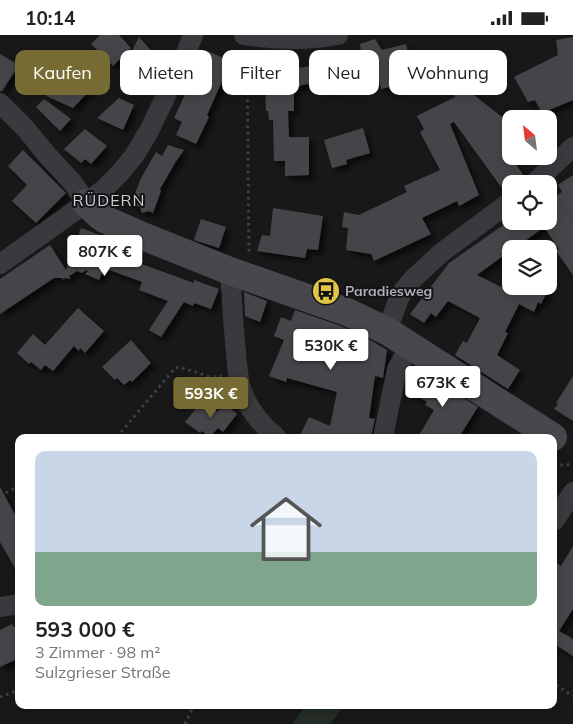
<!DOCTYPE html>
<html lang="de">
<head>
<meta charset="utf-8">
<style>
	:root { --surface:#fff; --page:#f2f2f2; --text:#222; --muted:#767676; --accent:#776b34 }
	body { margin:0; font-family:Mulish,sans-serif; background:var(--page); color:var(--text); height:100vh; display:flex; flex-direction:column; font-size:19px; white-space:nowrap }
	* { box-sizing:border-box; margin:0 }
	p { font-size:16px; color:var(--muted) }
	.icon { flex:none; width:28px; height:28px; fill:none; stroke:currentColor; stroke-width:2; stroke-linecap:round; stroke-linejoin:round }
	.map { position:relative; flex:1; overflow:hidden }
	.side { position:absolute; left:15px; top:399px; width:542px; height:275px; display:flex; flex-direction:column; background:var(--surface); border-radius:10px; box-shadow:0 2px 8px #0003 }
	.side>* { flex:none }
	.banner { position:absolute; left:15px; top:15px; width:544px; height:45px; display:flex; gap:10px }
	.needle { width:32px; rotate:332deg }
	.buttons { position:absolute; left:502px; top:75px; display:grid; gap:10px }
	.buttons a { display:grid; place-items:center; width:55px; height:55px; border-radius:10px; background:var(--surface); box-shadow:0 2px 8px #0003; font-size:25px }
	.price { position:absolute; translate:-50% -42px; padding:0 11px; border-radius:5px; background:#fff; color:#222; font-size:16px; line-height:32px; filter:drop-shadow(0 1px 2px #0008) }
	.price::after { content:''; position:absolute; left:50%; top:30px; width:15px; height:11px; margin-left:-8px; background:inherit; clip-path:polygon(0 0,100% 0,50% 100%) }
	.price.active { background:var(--accent); color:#fff }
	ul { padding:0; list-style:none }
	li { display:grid; align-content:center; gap:10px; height:265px; padding:0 20px }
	li span { display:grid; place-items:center; height:155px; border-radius:10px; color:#555 }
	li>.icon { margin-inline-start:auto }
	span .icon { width:90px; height:90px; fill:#fffc; stroke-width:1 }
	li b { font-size:21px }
	.chip { padding:0 18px; border-radius:10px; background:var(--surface); box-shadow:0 2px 8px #0003; font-size:18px; line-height:45px }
	.chip.active { background:var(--accent); color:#fff }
	.status { display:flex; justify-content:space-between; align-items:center; height:35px; padding:0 25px; background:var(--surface); direction:ltr }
	.status svg { height:14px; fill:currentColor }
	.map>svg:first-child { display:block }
	.green { fill:#242c26 }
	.building { fill:#454549; filter:url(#shadow) }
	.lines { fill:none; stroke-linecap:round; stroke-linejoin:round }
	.path { stroke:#3f4045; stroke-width:3; stroke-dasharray:2.5 4; stroke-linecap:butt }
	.street { stroke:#39393e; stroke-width:20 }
	.secondary { stroke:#47484e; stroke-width:28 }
	.labels { text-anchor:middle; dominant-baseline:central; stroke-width:4; stroke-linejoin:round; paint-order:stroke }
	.poi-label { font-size:14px; font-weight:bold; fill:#abadb8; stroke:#131314; text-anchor:start }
	.quarter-label { font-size:16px; letter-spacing:1px; fill:#cccdd4; stroke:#131314 }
</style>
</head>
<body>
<div class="status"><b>10:14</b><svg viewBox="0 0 49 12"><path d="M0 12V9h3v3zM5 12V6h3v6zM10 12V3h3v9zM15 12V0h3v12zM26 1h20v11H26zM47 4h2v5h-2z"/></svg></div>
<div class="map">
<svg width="573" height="689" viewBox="0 0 573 689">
	<defs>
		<filter id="shadow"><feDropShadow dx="4.5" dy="4.5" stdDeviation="2.5" flood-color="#0009"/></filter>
	</defs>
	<rect width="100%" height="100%" fill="#181819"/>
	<path class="green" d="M306,670H345L330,689H292Z"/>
	<path class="building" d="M100,0H119L131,13L113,31L91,9Z
		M139,2L156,21L137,38L127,26Z
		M573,2V65L542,78L535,65L528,67L514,42L558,20L556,5Z
		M375,4L382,15L406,9L416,51L404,47L397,57L390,52L381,54L379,44L325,55L323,48L320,49V47L302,50L294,56V76H288L289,102H309V140L285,141V126H274L273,85H269L268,76H266L265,47H268V33H288L290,34L320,30L319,27L354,20V19L361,17L360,9Z
		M207,16L231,26L207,80L209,82L196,109L176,100L182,87L174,83L199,29L201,30Z
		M51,17L66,31L68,30L91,54L73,73L46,61L52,55L33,37Z
		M0,19L19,30L2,56H0Z
		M487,20L498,40L470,57L511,89V122L524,141L522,145L521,149H511V154L504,156L454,87L450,89L479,160L459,171L457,166L422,183L431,199L374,226L371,219L346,215L348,193L342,192L344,177L359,180L407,157L404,151L440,135L420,97L424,94L417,81L455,62L445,45Z
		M119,63L134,70L123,95L97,83Z
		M44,64L71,84L60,96L36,72Z
		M363,93L370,118L346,125L347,129L332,133L324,105Z
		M85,94L107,111L91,129L85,124L81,128L64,114Z
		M168,110L184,115L175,128L160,154L161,156L153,178L149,176L142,178L140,172L131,169L141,143L156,117L162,121Z
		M23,115L66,158L36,188L12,166L27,150L8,131Z
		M573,140V240L556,216L559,214L544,192L514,214H511V215L477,240L517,260L521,251H547L544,256L547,257L541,269L538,267L534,277L519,269L505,297L508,298L497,320L520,335L508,354L455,320L463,306L467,308L480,283L448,266L436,282L431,278L424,288L410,279L449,228L509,186H549V166L562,157L558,150Z
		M273,173L323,181L318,215L307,214L305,223L257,216L262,200L270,201Z
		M201,184L226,192L219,213L194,205Z
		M81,193L100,200L98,206L136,220L133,226L194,248V245L219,254L211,274L194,268L193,271L184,267L161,302L149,295L168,266L139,255L142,247L104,233L99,245L85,239L88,236L87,235L82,238L77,236L69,241L71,244L65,243L62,245L63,243H54L0,279V244L50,210L66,235Z
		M244,257L267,266L260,287L245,281Z
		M78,273L104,296L85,318L80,313L79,316L74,311L53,336L45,330L41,335L31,327L29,329L17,318L33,299L45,310Z
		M295,275L341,291L372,306L387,315L383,343L375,341L369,383L375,384L371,402H299L309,382L330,391L337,357L287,343L286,347L269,341L284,305L274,301L281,282L291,286Z
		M131,305L151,328L132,347L130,345L124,350L117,343L115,345L102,332Z
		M421,336L478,372L459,402H418L434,375L425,370L427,367L409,356Z
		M573,341V386L554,374L558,369L556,368Z
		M203,365L217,377L224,369L237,379L223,397L218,393L210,402L202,396L200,398L185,387Z
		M0,452L19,487V540L0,507Z
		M573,511V574L559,596L573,604V621L554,609V526L561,531Z
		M12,589L14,592L19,590V623L0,632V595Z"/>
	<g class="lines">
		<path class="path" d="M247,19L249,220
			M552,154L573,185
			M117,402L175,333L179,332L208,341L213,342L222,341
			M554,431L573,429
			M0,461L19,451
			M556,650L573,661
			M0,662L19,655
			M185,689L194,670"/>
		<path class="street" d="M244,0C276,5 306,6 338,0
			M0,68L25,93L48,121L73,148L86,168
			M533,149L573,112
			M0,229L86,168L103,155L120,138L134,121L149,96L184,23L193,0
			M230,236C232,263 233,290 236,317C237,332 238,346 243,359C250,376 263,391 276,402
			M387,296L399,263L403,256L414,243L441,218L511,166
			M383,402L397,334L410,311
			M554,486L573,457
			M0,572L19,569"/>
		<path class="secondary" d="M86,168L99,180L106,185L145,202L230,236L347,277L387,296L553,402"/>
	</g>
	<defs>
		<symbol id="bus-disc" viewBox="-11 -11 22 22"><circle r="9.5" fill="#e0c549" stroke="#131314"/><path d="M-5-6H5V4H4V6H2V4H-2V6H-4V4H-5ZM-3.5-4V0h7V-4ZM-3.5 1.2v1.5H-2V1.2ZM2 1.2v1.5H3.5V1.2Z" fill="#111"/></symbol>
	</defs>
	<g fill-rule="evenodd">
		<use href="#bus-disc" x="310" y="240" width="32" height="32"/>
	</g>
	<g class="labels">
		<g class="poi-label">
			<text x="345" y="256">Paradiesweg</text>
		</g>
		<g class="quarter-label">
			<text x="109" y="165">RÜDERN</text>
		</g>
	</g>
</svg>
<div class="buttons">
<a><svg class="needle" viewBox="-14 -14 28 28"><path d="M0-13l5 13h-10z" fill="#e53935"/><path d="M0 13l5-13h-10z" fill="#767676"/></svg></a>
<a><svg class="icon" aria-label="locate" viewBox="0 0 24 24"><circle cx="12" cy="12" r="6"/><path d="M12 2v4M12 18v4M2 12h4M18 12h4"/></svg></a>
<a><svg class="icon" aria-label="layers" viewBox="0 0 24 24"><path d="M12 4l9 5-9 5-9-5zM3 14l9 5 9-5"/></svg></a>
</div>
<b class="price" style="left:105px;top:242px">807K €</b>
<b class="price" style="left:331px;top:336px">530K €</b>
<b class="price" style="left:443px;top:373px">673K €</b>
<b class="price active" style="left:211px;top:384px">593K €</b>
<div class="banner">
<a class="chip active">Kaufen</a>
<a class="chip">Mieten</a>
<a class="chip">Filter</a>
<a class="chip">Neu</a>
<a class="chip">Wohnung</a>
</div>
<section class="side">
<ul>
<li><span style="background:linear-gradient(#c9d6e8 65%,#7fa58c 0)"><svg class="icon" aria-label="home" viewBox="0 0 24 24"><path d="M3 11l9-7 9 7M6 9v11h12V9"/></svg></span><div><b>593 000 €</b><p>3 Zimmer · 98 m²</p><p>Sulzgrieser Straße</p></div></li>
</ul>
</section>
</div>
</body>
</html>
